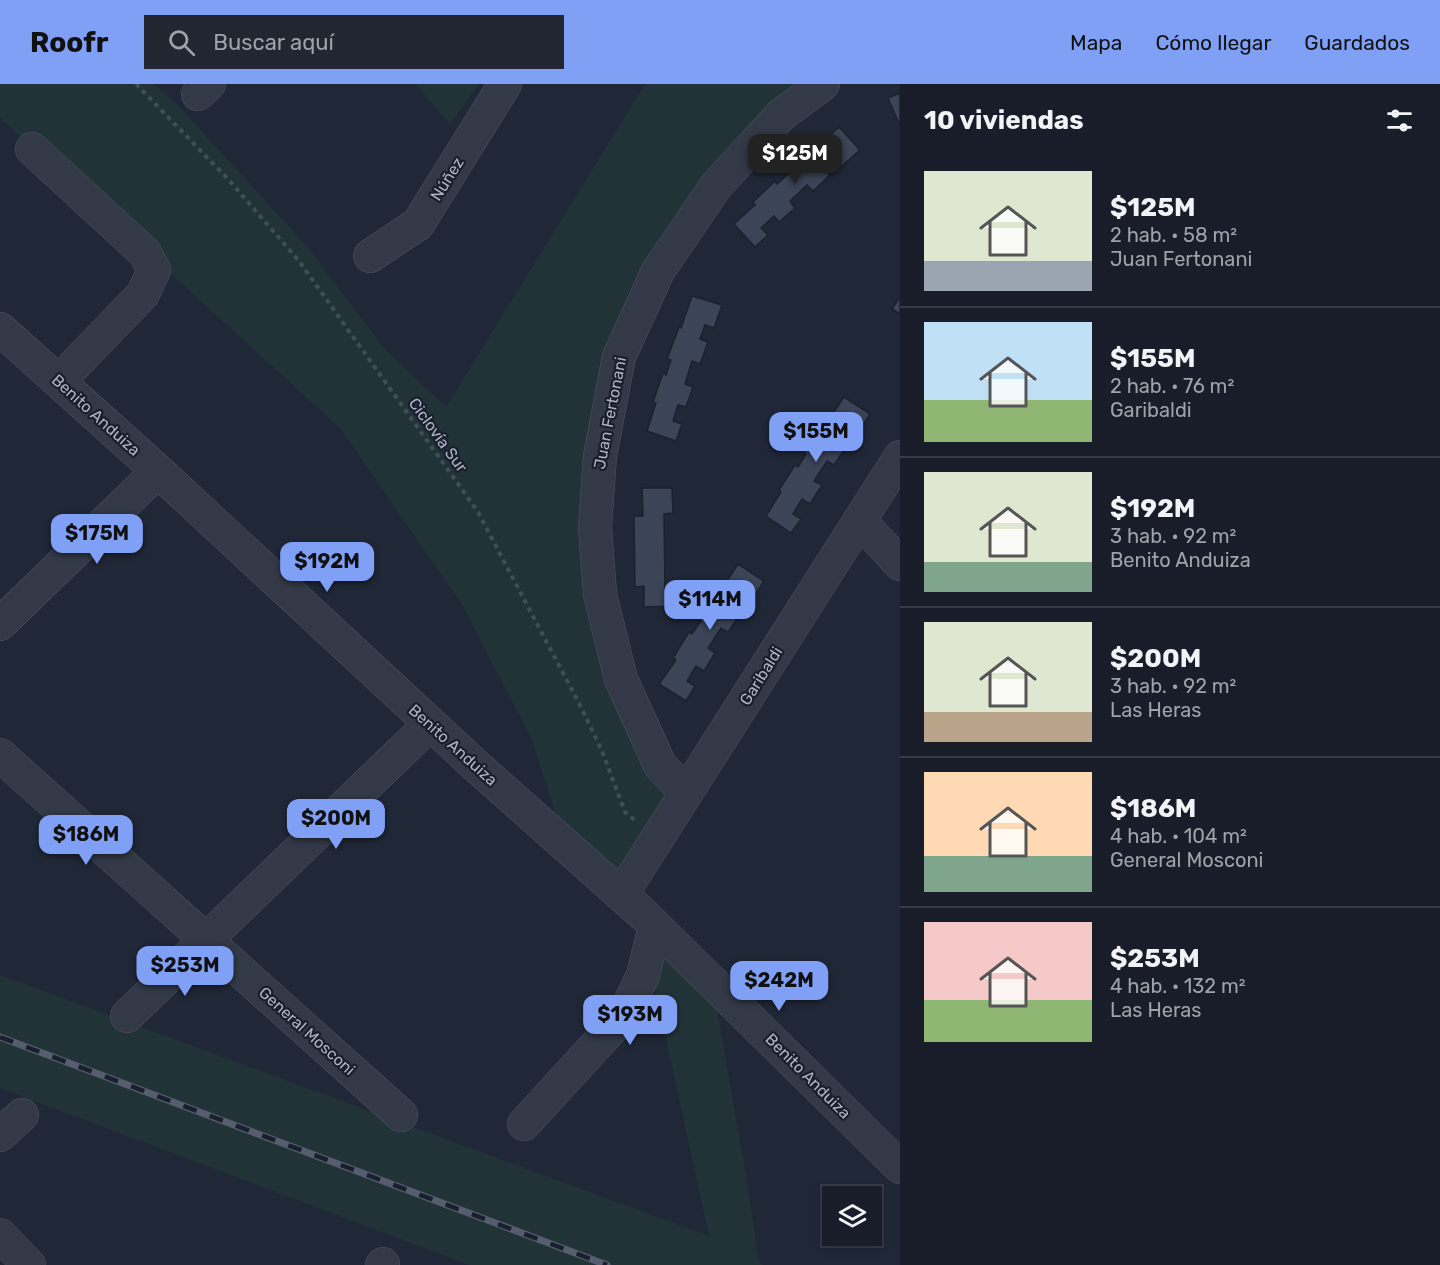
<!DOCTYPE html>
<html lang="es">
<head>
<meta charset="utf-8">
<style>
	:root { --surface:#181d29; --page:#212631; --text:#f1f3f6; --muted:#9fa2a8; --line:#363b46; --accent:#80a0f6 }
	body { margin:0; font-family:Rubik,sans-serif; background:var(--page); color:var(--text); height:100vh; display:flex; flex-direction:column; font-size:22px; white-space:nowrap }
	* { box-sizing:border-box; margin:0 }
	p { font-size:20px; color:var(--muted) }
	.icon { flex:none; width:33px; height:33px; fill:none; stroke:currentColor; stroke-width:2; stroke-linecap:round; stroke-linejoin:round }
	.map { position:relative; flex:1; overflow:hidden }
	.side { display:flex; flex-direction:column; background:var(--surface); width:540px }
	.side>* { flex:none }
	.tools { position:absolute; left:822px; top:1102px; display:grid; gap:12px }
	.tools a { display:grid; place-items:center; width:60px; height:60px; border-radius:0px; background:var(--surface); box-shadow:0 3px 9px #0003,0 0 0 2px var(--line); font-size:30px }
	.price { position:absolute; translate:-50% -51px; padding:0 14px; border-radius:12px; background:var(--accent); color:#111; font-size:20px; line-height:39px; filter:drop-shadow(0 2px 3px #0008) }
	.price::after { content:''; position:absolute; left:50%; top:36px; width:18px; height:14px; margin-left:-9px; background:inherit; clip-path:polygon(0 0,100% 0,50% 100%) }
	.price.on { background:#222; color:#fff }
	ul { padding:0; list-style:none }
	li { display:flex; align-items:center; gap:18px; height:150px; padding:0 24px }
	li+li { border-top:2px solid var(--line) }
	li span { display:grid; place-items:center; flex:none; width:168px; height:120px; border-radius:0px; color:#555 }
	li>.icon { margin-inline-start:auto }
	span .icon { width:72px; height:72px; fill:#fffc; stroke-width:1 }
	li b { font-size:26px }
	h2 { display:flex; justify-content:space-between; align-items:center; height:72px; padding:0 24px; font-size:26px }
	header { display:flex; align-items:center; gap:36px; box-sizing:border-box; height:84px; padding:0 30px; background:var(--accent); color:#111 }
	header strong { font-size:28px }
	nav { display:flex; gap:33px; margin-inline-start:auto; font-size:21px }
	.search { width:420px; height:54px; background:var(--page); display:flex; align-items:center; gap:15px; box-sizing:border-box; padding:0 21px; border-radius:0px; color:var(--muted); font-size:22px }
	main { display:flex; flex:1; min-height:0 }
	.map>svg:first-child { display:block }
	.green { fill:#223338 }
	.building { fill:#3c4557; stroke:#1b212e; stroke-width:1.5 }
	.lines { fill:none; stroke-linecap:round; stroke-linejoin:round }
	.minor-casing { stroke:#4e5462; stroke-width:34 }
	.path { stroke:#3f5055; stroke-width:4; stroke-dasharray:4.5 4.5; stroke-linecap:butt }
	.minor { stroke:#333947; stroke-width:33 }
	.rail-casing { stroke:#555d6e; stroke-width:7 }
	.rail { stroke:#191f2c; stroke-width:4.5; stroke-dasharray:14; stroke-linecap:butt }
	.labels { text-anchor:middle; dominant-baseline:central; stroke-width:4.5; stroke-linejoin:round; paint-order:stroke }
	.street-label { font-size:16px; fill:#aeb4c4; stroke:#191f2c }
</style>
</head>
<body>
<header>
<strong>Roofr</strong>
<div class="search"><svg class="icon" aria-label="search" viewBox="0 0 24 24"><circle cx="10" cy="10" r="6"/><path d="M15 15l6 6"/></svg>Buscar aquí</div>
<nav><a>Mapa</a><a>Cómo llegar</a><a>Guardados</a></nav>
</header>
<main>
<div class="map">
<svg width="900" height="1181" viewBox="0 0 900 1181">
	<rect width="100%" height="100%" fill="#202737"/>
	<path class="green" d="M0,0H154L177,20L305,160L384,264L446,323L645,0H800L758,33L671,137L625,223L590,466L664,697L665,722L623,792L556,732L532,656L463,522L340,344L0,34Z
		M415,0H479L450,40Z
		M658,870L716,920L746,1091L759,1179L763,1181H469L0,1004V891L709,1152L652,891Z"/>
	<path class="building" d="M900,9V42L888,14Z
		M839,43L860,66L842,82L836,75L824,85L830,91L813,107L807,101L790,117L795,124L779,138L774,132L761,144L768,151L755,163L734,140L755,121L753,118L775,97L777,100L789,89L786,87L811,64L814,66Z
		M692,212L722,221L714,244L705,241L700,255L708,258L700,280L692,277L685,300L693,303L686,323L678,321L673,337L682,340L676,357L647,347L656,319L653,318L663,289L666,291L671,276L667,275L679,243L681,244Z
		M900,213V230L892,225Z
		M844,313L870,330L857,350L849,344L840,357L847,362L834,381L827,377L814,397L822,401L810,420L802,415L793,430L801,435L791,449L766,432L781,408L779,406L795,381L798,383L806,370L804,368L822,340L825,341Z
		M642,404H672L673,429L664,430L665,506H674L675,522L644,523V502L635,503L634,432H643Z
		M738,480L764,497L751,517L742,512L734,525L741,529L728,548L721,544L708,564L715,569L704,587L696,582L687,597L695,602L686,617L659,600L676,576L673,574L689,548L692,550L701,537L698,535L716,507L719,509Z"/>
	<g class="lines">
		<defs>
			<path id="minor" d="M198,10L209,0
				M32,65L144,168L154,186L143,210L59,297
				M370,172L418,140L505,0
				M0,245L158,387L474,680L644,831L900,1083
				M860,437L900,480
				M0,540L158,387
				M0,671L401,1031
				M686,709L660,681L621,595L600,510L595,443L600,372L619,273L658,187L716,102L781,31L823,0
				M622,810L900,373
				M127,932L430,640
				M524,1040L624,931L643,891L655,842
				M0,1051L22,1031
				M0,1151L29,1181
				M382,1181L383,1180"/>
		</defs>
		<use href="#minor" class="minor-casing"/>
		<path class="path" d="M136,0L228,95L299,177L478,428L582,625L602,667L625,728L637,738"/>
		<use href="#minor" class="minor"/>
		<defs>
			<path id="rail" d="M0,953L607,1181"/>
		</defs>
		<use href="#rail" class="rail-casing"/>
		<use href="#rail" class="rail"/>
	</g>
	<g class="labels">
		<g class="street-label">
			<text transform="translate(447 95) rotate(-58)">Núñez</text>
			<text transform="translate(610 329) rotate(-79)">Juan Fertonani</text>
			<text transform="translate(96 331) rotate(42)">Benito Anduiza</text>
			<text transform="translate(438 351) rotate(54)">Ciclovía Sur</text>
			<text transform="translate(761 592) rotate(-58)">Garibaldi</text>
			<text transform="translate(453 661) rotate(42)">Benito Anduiza</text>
			<text transform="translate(307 947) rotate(42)">General Mosconi</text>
			<text transform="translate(808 992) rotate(45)">Benito Anduiza</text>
		</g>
	</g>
</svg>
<div class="tools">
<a><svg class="icon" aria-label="layers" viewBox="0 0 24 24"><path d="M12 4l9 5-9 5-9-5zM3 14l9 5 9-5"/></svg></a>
</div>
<b class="price on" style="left:795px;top:101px">$125M</b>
<b class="price" style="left:816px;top:379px">$155M</b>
<b class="price" style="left:97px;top:481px">$175M</b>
<b class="price" style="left:327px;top:509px">$192M</b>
<b class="price" style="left:710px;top:547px">$114M</b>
<b class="price" style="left:336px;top:766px">$200M</b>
<b class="price" style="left:86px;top:782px">$186M</b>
<b class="price" style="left:185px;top:913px">$253M</b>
<b class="price" style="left:779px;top:928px">$242M</b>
<b class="price" style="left:630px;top:962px">$193M</b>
</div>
<section class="side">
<h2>10 viviendas<svg class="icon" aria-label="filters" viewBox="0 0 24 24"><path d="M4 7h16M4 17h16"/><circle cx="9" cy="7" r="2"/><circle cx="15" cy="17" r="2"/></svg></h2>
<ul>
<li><span style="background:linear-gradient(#dfe7d0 75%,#9aa5b1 0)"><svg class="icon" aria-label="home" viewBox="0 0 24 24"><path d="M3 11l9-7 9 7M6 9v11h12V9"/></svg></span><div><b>$125M</b><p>2 hab. · 58 m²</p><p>Juan Fertonani</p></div></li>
<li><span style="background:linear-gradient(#bfe0f5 65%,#8fb573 0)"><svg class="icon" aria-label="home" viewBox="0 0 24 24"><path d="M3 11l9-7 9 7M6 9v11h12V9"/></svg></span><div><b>$155M</b><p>2 hab. · 76 m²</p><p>Garibaldi</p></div></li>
<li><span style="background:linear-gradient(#dfe7d0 75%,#7fa58c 0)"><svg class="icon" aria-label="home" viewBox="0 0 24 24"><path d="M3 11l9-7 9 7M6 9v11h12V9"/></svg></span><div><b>$192M</b><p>3 hab. · 92 m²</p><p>Benito Anduiza</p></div></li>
<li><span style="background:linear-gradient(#dfe7d0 75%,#b9a48a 0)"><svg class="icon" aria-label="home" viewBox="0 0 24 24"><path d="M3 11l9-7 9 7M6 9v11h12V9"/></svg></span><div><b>$200M</b><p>3 hab. · 92 m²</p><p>Las Heras</p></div></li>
<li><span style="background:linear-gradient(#ffd9b3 70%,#7fa58c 0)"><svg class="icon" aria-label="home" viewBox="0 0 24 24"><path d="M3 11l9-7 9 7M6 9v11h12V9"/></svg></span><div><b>$186M</b><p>4 hab. · 104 m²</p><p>General Mosconi</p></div></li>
<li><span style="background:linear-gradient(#f6c9c9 65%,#8fb573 0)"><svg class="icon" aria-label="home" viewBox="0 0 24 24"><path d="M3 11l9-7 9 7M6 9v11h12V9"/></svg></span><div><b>$253M</b><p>4 hab. · 132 m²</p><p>Las Heras</p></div></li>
</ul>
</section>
</main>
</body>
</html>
